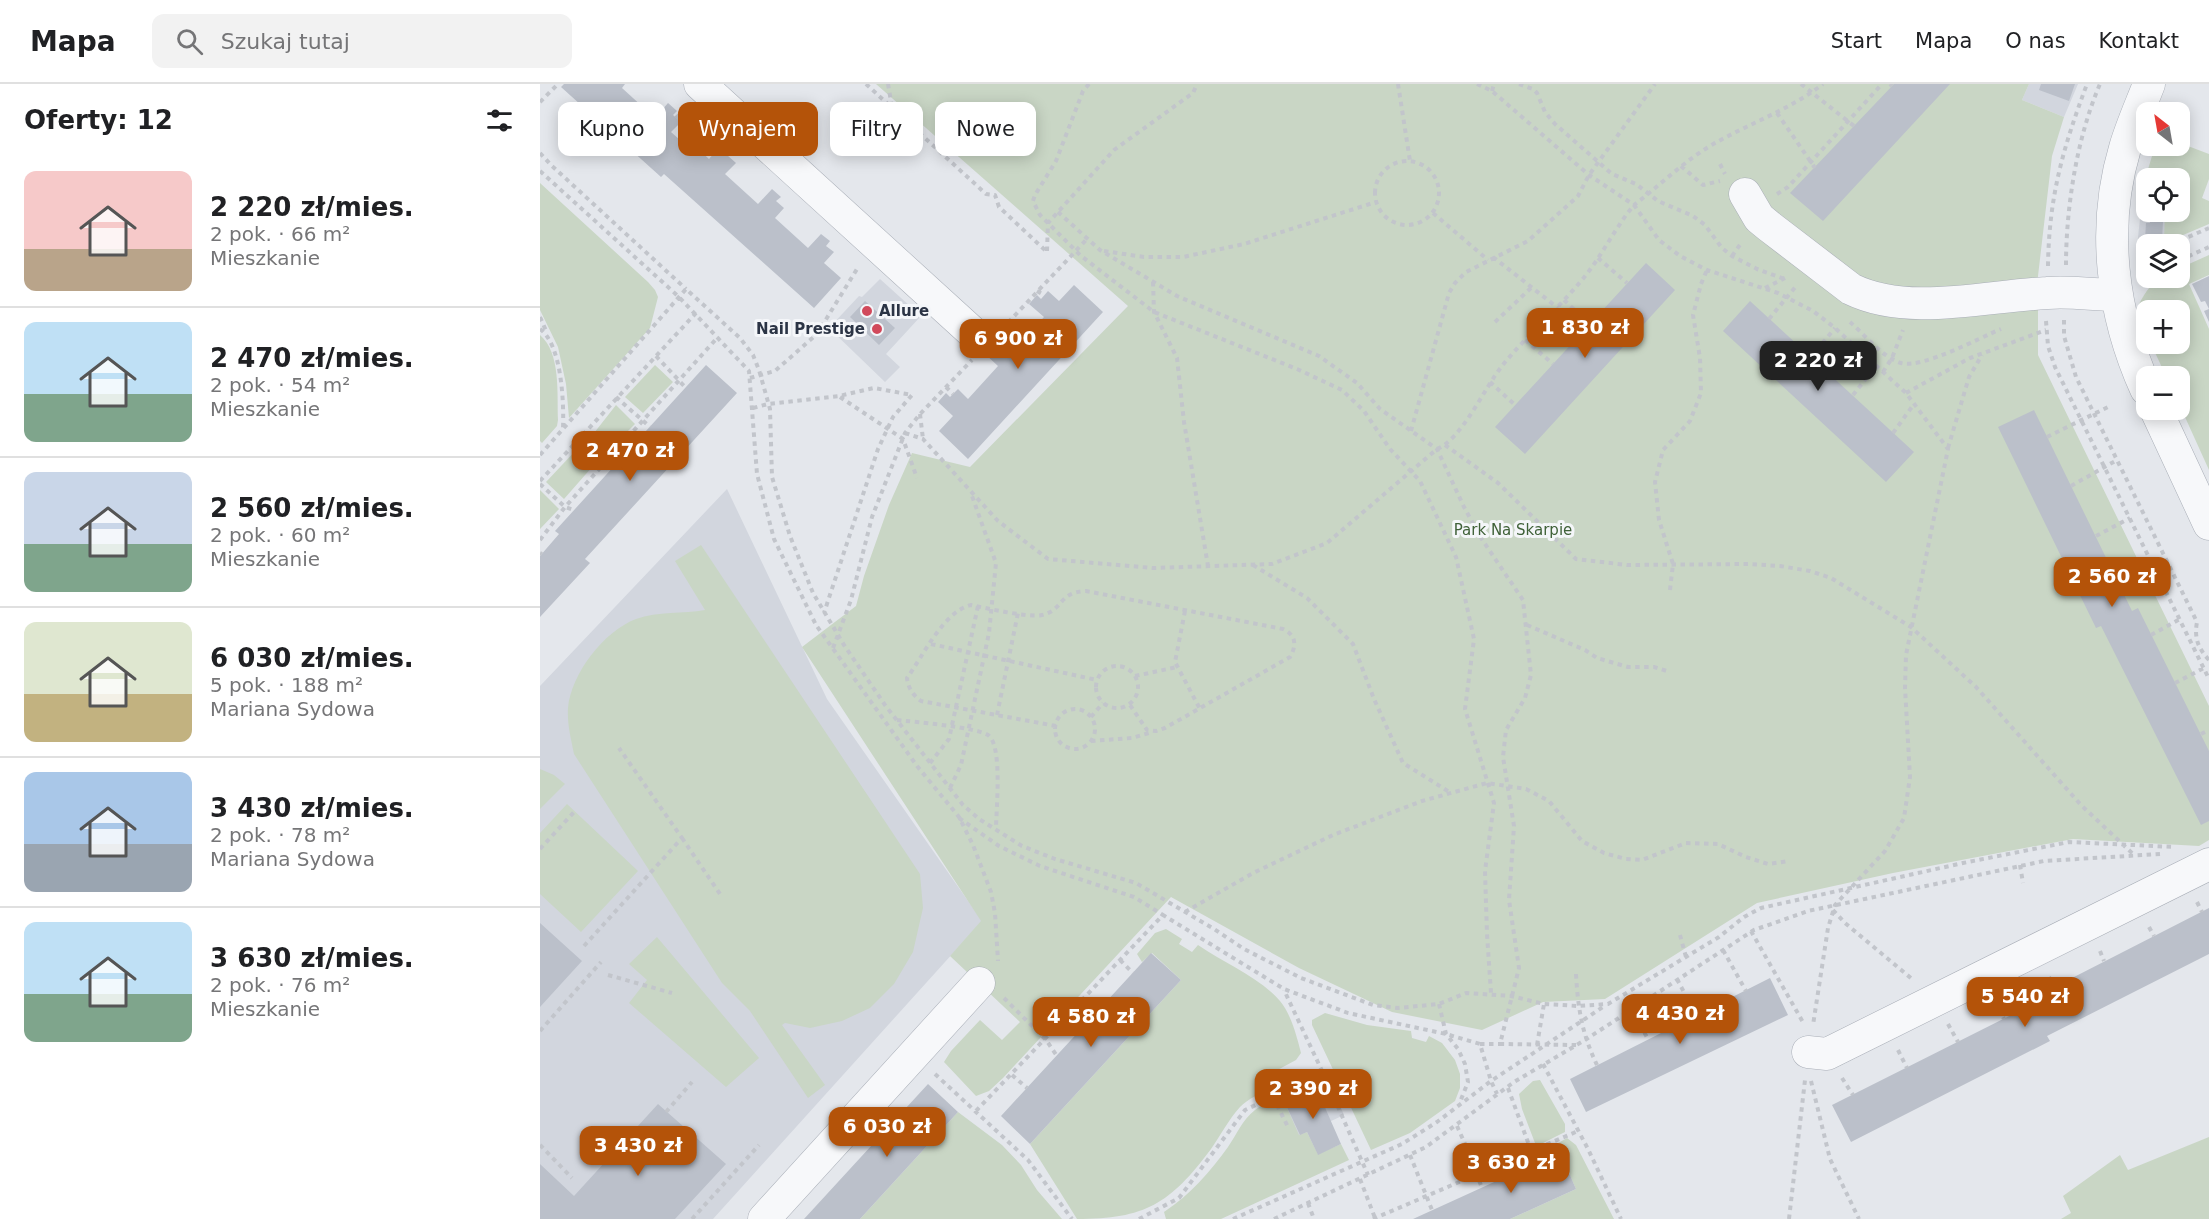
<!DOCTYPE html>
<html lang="pl">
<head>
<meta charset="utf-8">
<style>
	:root { --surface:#fff; --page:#f2f2f2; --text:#202124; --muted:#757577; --line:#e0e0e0; --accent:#b45309 }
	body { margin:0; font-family:"DejaVu Sans",sans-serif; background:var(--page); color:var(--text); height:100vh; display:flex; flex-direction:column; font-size:22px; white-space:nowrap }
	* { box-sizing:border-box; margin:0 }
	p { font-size:20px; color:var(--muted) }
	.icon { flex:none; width:33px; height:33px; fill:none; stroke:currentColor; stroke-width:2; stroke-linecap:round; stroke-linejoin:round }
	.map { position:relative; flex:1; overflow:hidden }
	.details { display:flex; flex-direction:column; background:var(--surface); width:540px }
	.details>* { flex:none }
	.banner { position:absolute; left:18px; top:18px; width:570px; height:54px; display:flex; gap:12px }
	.needle { width:39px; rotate:329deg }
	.controls { position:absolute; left:1596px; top:18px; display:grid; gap:12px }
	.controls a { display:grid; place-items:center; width:54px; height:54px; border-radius:12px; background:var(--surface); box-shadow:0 3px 15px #0003; font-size:30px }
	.price { position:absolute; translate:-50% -51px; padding:0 14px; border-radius:12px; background:var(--accent); color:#fff; font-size:20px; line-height:39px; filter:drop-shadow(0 2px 3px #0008) }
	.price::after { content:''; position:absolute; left:50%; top:36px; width:18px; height:14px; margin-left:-9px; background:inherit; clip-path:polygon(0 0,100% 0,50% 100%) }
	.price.active { background:#222; color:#fff }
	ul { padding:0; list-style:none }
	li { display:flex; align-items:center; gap:18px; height:150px; padding:0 24px }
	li+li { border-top:2px solid var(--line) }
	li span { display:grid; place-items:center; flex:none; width:168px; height:120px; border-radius:12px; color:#555 }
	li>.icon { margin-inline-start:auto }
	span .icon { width:72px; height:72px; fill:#fffc; stroke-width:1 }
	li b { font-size:26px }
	h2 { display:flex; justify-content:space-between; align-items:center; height:72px; padding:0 24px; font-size:26px }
	.pill { padding:0 21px; border-radius:12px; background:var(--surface); box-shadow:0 3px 15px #0003; font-size:21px; line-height:54px }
	.pill.active { background:var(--accent); color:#fff }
	header { display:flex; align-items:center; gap:36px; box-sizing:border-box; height:84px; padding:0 30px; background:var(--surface); border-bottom:2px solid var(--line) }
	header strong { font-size:28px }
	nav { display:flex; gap:33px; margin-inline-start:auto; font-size:21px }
	.search { width:420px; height:54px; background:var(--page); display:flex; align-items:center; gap:15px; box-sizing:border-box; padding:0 21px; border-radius:12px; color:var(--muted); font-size:22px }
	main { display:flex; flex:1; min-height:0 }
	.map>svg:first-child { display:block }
	.built { fill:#d2d6de }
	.green { fill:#c9d6c5 }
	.building { fill:#bbc0ca }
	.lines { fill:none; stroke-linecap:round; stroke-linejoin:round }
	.minor-casing { stroke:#a9aeb7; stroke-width:33 }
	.path { stroke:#c2c5cb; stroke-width:4; stroke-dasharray:4.5 4.5; stroke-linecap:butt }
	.minor { stroke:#f7f8fa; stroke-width:32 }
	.poi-dot { fill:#d1495b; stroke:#f4f6f9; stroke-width:2 }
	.labels { text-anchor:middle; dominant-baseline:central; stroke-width:6; stroke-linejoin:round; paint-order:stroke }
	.poi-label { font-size:15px; font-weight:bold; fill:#2b3445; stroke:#f4f6f9; text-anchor:start }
	.park-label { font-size:15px; fill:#3f6138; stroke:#f4f6f9 }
</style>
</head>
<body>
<header>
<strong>Mapa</strong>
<div class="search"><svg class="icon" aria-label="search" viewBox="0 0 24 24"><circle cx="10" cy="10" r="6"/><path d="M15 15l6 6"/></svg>Szukaj tutaj</div>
<nav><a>Start</a><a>Mapa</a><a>O nas</a><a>Kontakt</a></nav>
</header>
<main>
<section class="details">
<h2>Oferty: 12<svg class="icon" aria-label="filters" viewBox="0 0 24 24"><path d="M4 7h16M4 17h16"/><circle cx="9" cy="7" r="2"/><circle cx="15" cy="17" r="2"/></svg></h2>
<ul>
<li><span style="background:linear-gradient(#f6c9c9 65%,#b9a48a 0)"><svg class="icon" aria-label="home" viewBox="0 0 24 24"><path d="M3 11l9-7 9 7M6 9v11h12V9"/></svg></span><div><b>2 220 zł/mies.</b><p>2 pok. · 66 m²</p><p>Mieszkanie</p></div></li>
<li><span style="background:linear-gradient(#bfe0f5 60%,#7fa58c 0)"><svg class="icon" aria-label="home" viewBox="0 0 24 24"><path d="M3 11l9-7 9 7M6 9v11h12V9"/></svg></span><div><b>2 470 zł/mies.</b><p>2 pok. · 54 m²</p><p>Mieszkanie</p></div></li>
<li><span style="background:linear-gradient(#c9d6e8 60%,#7fa58c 0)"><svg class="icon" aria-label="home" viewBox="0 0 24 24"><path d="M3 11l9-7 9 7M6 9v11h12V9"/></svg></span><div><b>2 560 zł/mies.</b><p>2 pok. · 60 m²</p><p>Mieszkanie</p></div></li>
<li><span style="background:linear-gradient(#dfe7d0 60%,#c2b280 0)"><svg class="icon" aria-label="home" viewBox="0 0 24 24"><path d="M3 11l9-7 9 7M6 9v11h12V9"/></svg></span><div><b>6 030 zł/mies.</b><p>5 pok. · 188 m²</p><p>Mariana Sydowa</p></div></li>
<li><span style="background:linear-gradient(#a9c7e8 60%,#9aa5b1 0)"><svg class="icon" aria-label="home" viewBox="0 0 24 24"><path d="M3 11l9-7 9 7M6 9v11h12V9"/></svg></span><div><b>3 430 zł/mies.</b><p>2 pok. · 78 m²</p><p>Mariana Sydowa</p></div></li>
<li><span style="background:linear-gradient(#bfe0f5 60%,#7fa58c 0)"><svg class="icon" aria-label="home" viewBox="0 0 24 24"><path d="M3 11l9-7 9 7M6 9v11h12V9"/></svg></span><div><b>3 630 zł/mies.</b><p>2 pok. · 76 m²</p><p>Mieszkanie</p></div></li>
</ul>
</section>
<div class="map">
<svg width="1669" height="1135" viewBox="0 0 1669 1135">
	<rect width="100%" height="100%" fill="#e4e7ec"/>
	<path class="built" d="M1489,0H1538L1524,33L1482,16Z
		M1604,97H1606V128H1637L1635,160H1606V172H1598L1597,163Z
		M340,195L381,232L346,270L360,283L345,298L289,244L319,212L322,213Z
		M187,405L287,615L442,837L173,1135H0V602Z
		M785,987L804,1031L748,1057L729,1017Z"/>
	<path class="green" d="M336,0H1489L1482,16L1524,33L1512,72L1498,192V271L1669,622V756L1659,762L1533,755L1353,789L1217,819L1065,915L1003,918L942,946L852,928L759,884L631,813L463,994L449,1007L436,1012L404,978L411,967L440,936L462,956L480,938L410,872L441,837L262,563L316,522L324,492L349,421L372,369L430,383L588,222Z
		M1640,59L1669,70V95L1662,114L1669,117V140L1622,160H1606V167L1600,170L1599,156L1624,157L1625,128H1640V94H1606V110H1604L1606,92L1615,62H1640Z
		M0,99L108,198L115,206L118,213L110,244L29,334L26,300L18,263L0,226Z
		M1669,171V191L1649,200L1669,245V386L1640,322V292H1626L1611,260H1640V226H1606V249L1599,220C1610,200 1615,194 1640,194V184Z
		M0,251C21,269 17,310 18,336L17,342L2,359L0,357Z
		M115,281L133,298L103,329L85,313Z
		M76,321L95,340L62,373L47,358Z
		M37,365L53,382L24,415L6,398Z
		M0,406L19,425L0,445Z
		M161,461L380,790L383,824L373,868L354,900L330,924L302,937L270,944L245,939L242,941L285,1001L268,1014L210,927L182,899L34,670C31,655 27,640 28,624C31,590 64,547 96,535C118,527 143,530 165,526L135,477Z
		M0,685L14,691L25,700L0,725Z
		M27,720L98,787L41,848L0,810V749Z
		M626,845L642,855L639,860L652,868L658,861C685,880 718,892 740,917C751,930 757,953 761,969L756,976L730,990L735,1002C724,1008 709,1014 700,1023C689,1035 680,1052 671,1065C630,1120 605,1135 537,1135L490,1060L641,896L612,869L602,878L597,870L615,849Z
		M117,853L219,974L186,1003L89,919L107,896L89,880Z
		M785,929L827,941L871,947L872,954L886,958L889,952L902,959L915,976L920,990V1004L915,1017L870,1049L831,1066L772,941V936Z
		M1000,996L1025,1040V1048L1001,1060L995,1059L982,1025L979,1010L993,997Z
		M773,999L776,1003L744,1017L759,1051L767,1048L778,1070L801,1060L809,1076L681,1135H626L624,1128C650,1111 670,1088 688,1063C697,1050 702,1036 715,1026C731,1014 755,1007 773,999Z
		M418,1028L462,1061L481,1081L497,1106L522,1135H320Z
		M1669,1053V1135H1521L1531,1129L1523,1112L1580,1071L1588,1086Z
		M1027,1054L1036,1061L1074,1135H970L1036,1105L1020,1069L1012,1072L1013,1062Z"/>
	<path class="building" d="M24,0H85L82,4L115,34L128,19L137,27L133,31L141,38L131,48L149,64L153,60L169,75L182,60L191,68L187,71L196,79L185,90L218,120L232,105L241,113L236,117L244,124L235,134L268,164L281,150L290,157L286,162L294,168L284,179L301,194L274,224L124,90L121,93L21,3Z
		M1354,0H1410L1283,137L1250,109Z
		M1501,0H1535L1529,17L1499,6Z
		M1606,128H1624V132L1606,131Z
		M1610,136L1623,137L1622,157L1605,155L1606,139H1610Z
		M1106,179L1135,206L985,370L955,343Z
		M1669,192V238L1664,227L1669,225L1665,217L1661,218L1652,200Z
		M534,201L563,228L428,375L399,347L413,332L398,318L406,309L410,313L418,305L428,315L458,282L444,269L452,260L455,264L463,256L474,266L504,233L489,220L497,211L501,215L508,207L519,217Z
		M325,217L355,244L339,261L310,233Z
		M1210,217L1374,368L1346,398L1183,247Z
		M166,281L197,309L45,475L50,479L0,533V472L19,450L15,447Z
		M1494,326L1592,527L1598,524L1669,667V737L1661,741L1561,542L1556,544L1458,343Z
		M1669,824V870L1507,952L1510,957L1311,1058L1292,1021L1491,921L1489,916Z
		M0,839L42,877L0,923Z
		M611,869L641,896L490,1060L461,1032Z
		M1230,894L1248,931L1046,1028L1030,995Z
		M388,1000L418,1028L320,1135H264Z
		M776,1003L801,1060L778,1071L767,1048L760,1051L744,1017Z
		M118,1020L186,1080L135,1135H0V1080L34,1112Z
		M1020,1068L1036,1105L970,1135H873Z"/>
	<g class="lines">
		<defs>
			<path id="minor" d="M160,0L432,248
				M1205,110L1219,134L1230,143L1311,205C1368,233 1446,212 1507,209C1531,207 1554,211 1577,211
				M1606,305C1572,230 1561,144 1585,64C1591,43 1601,21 1609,0
				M1616,326L1669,440
				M1268,968L1287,970L1669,780
				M224,1135L439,899"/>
		</defs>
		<use href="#minor" class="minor-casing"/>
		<path class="path" d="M326,0L446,110L455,111L459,123L507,168
			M348,0L352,23
			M549,0L543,7L516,77L495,111L493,117L500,131L540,171L614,228L757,285L802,306L824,327L850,365L880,397L916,473L934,555L925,625L954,719L945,787L947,850L951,909
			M858,0L870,77
			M937,0L952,7L1049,91L1094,121C1119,102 1142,79 1170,62C1207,40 1248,27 1283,0
			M979,0L993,5L997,9L1005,28L1015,40L1072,90L1096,100L1118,117L1153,132L1165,141L1182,164L1192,172L1217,185L1247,196
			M1261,0L1314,42
			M1350,0L1352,2
			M952,7L954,0
			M0,18L18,0
			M1237,29L1275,84
			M136,34L145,25
			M0,69L11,81L146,205
			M835 109a32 32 0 1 1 64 0a32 32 0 1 1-64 0Z
			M1180,80L1185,90
			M1141,82L1163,101L1180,97
			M0,87L139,213L209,287L217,390L234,455L276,541L377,682L419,733L433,761L451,808L455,829L458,877
			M1237,110L1248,103L1342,0
			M518,128L560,166L637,212L779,272L817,299L840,325L897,365L924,423L941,454L983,516L991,591L985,614L966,646L963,673L974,742L969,816L979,884L960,960L1036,961
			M893,129L948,176
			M1632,160L1669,144
			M507,167L508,139L574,66L653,9L657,0
			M564,167L604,173H643L704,160L836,118
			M1192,172L1202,158
			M953,173L1018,224
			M1058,174L1087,199
			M1640,176L1669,163
			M1526,181C1526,123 1537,53 1560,0
			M1508,182C1509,112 1523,64 1547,0
			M613,198L614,228L637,274L644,338L668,482
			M1225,204L1245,194
			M497,207L504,211
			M1024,216L1050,240
			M0,233L7,249
			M1229,235L1257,201
			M1524,236V252L1536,293L1657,538C1654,554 1658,564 1669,576
			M1506,237L1508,262L1515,283L1669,595
			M955,238L992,203
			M1310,238C1325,251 1342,273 1361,279C1382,285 1439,254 1461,245
			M0,245C22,261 24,319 23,345
			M462,245L547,155
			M985,256L1013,280
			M116,272L146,304
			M1271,273L1295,244
			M1343,288L1352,274L1363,246
			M210,294L235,287L277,250L317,185L315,183
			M950,298L975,321
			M406,303L413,310
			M1366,309L1430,274L1506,246
			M1313,311L1336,282
			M76,313L110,343
			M300,313L363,355L377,394
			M213,324L228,320L299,312L334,304L372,311L353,333L338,365L284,529
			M380,330L383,355
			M871,347L909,209L915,199L926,188L988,157L1038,112L1049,91L1115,0
			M365,349L383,355L458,437L508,475L613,484L732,480L787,459L897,365C922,355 945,303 962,282C986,252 1016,227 1041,197C1061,174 1074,145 1094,121L1119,156L1140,172L1167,186L1238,209L1273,227L1295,244L1366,309L1408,365L1366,571L1365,604L1370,693L1364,734L1345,767L1295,821L1288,844L1273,941
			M1353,349L1374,320
			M1507,353L1570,322
			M38,357L70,387
			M905,361L958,399L1036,475L1087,481L1209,480L1240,482L1270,487L1291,494L1371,543L1436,603L1541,721L1593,770
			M1408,364L1429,293L1442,271
			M0,371L146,205L200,254L213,271L219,286L230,325L232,393L250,452L273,509L304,561L345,621L423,721L439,735L482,762L515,775L596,799L674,845L704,865L761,894L833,921L858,924L899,920L926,909L971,912L1004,920L1038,922L1068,920L1179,853L1204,833L1221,824L1423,779L1529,758L1635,763
			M0,397L156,229
			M0,400L25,423L34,426
			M1531,402L1577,376
			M1556,452L1590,434
			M0,456L25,423L178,253
			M0,469L2,470
			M713,481L767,514L813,560L834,615L863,679L911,709
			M1580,502L1615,484
			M1130,506L1133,480L1119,436L1115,398L1123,366L1150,337L1161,309L1160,274L1153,231L1161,200L1167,186
			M645,527L635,578L660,625
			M987,541L1045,566L1057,574L1088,583H1114L1127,587
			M1611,551L1640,535
			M391,560L557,596
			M293,564L311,516L332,433L365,349L380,330L432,276
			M556 603a21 21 0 1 1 42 0a21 21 0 1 1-42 0Z
			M595,592L637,583
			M1635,599L1664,584
			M515 645a20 20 0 1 1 40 0a20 20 0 1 1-40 0Z
			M457,631L478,529
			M551,633L563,619
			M357,636C375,638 435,643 448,651C463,661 456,727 456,745
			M516,642L381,617C373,611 368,604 367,594C383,572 404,527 431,521C446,524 488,534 502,531C524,526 518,508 546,507L743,545C756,551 757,561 750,573L625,644L616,647L607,646L590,621
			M1661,650L1669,646
			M551,657L592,654L612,648
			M390,679L409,655L438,522
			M410,704L421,681L449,549L456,479L432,412
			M419,734L459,762L500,782L594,813L623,831
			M142,754L180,810
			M0,765L34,728
			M1480,781L1483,799
			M1657,818L1662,828
			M1293,826L1305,839L1372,895
			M645,828L713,789L793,751L882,717L947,699L986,705L1009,717L1042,757L1064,769L1086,775L1102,776L1146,759L1178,760L1206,773L1228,780L1249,777
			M1609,843L1614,852
			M1211,847L1264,940
			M1140,851L1146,873
			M44,862L142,754L79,664
			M1183,866L1206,907
			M1560,867L1564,877
			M580,876L593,889
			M1036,890C1038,925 1042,950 1057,981
			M68,891L132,909
			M1509,893L1515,903
			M1137,895L1156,931
			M464,914L506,956L517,972
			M542,916L557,927
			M1455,917L1464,935
			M899,920L906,950L918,965L925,980L928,998L920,1018
			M1091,925L1108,955
			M1408,940L1418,958
			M0,947L61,878
			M940,960H960
			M997,961L1004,920
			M1358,966L1367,984
			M1003,980L1048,1065L1081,1135
			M783,989L828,1091
			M395,990L488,1076L532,1135
			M472,991L487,1004
			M1302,994L1313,1011
			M1271,997L1290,1075L1319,1135
			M968,1004L996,1080
			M733,1013L749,1045
			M436,1027L623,831L744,905L808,929L906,950L940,960L951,997L957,1010
			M126,1028L152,998
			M917,1042L926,1062L937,1075L941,1084L937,1091L942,1104
			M0,1061L32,1094
			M926,1062L924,1075L927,1085L936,1091
			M870,1071L892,1126
			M820,1095L835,1134
			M768,1119L774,1135
			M152,1135L219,1061
			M599,1135L639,1114L705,1026L783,989L744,906
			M693,1135L862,1060L897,1038L951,997L1066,921
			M734,1135L886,1063L974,998L1045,956L1214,846L1268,827L1504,777L1620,770
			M833,1135L1038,1047
			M1249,1135L1265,996"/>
		<use href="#minor" class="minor"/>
	</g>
	<g class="poi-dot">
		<circle cx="327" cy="227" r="6"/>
		<circle cx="337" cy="245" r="6"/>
	</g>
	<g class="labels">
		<g class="poi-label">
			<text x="339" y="227">Allure</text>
			<text x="325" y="245" text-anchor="end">Nail Prestige</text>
		</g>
		<g class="park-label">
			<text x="973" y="446">Park Na Skarpie</text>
		</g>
	</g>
</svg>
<div class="controls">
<a><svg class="needle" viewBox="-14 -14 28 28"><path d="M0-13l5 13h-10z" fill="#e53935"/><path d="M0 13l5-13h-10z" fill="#757577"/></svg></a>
<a><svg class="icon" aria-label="locate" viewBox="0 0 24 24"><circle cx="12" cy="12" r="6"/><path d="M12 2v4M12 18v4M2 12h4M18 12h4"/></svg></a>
<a><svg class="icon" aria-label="layers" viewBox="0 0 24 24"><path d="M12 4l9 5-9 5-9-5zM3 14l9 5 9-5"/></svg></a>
<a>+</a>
<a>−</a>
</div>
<b class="price" style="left:1045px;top:275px">1 830 zł</b>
<b class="price" style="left:478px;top:286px">6 900 zł</b>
<b class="price active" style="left:1278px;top:308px">2 220 zł</b>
<b class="price" style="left:90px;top:398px">2 470 zł</b>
<b class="price" style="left:1572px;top:524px">2 560 zł</b>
<b class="price" style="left:1485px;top:944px">5 540 zł</b>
<b class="price" style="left:1140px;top:961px">4 430 zł</b>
<b class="price" style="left:551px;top:964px">4 580 zł</b>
<b class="price" style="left:773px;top:1036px">2 390 zł</b>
<b class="price" style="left:347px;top:1074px">6 030 zł</b>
<b class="price" style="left:98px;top:1093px">3 430 zł</b>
<b class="price" style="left:971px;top:1110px">3 630 zł</b>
<div class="banner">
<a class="pill">Kupno</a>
<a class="pill active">Wynajem</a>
<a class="pill">Filtry</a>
<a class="pill">Nowe</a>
</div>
</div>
</main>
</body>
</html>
